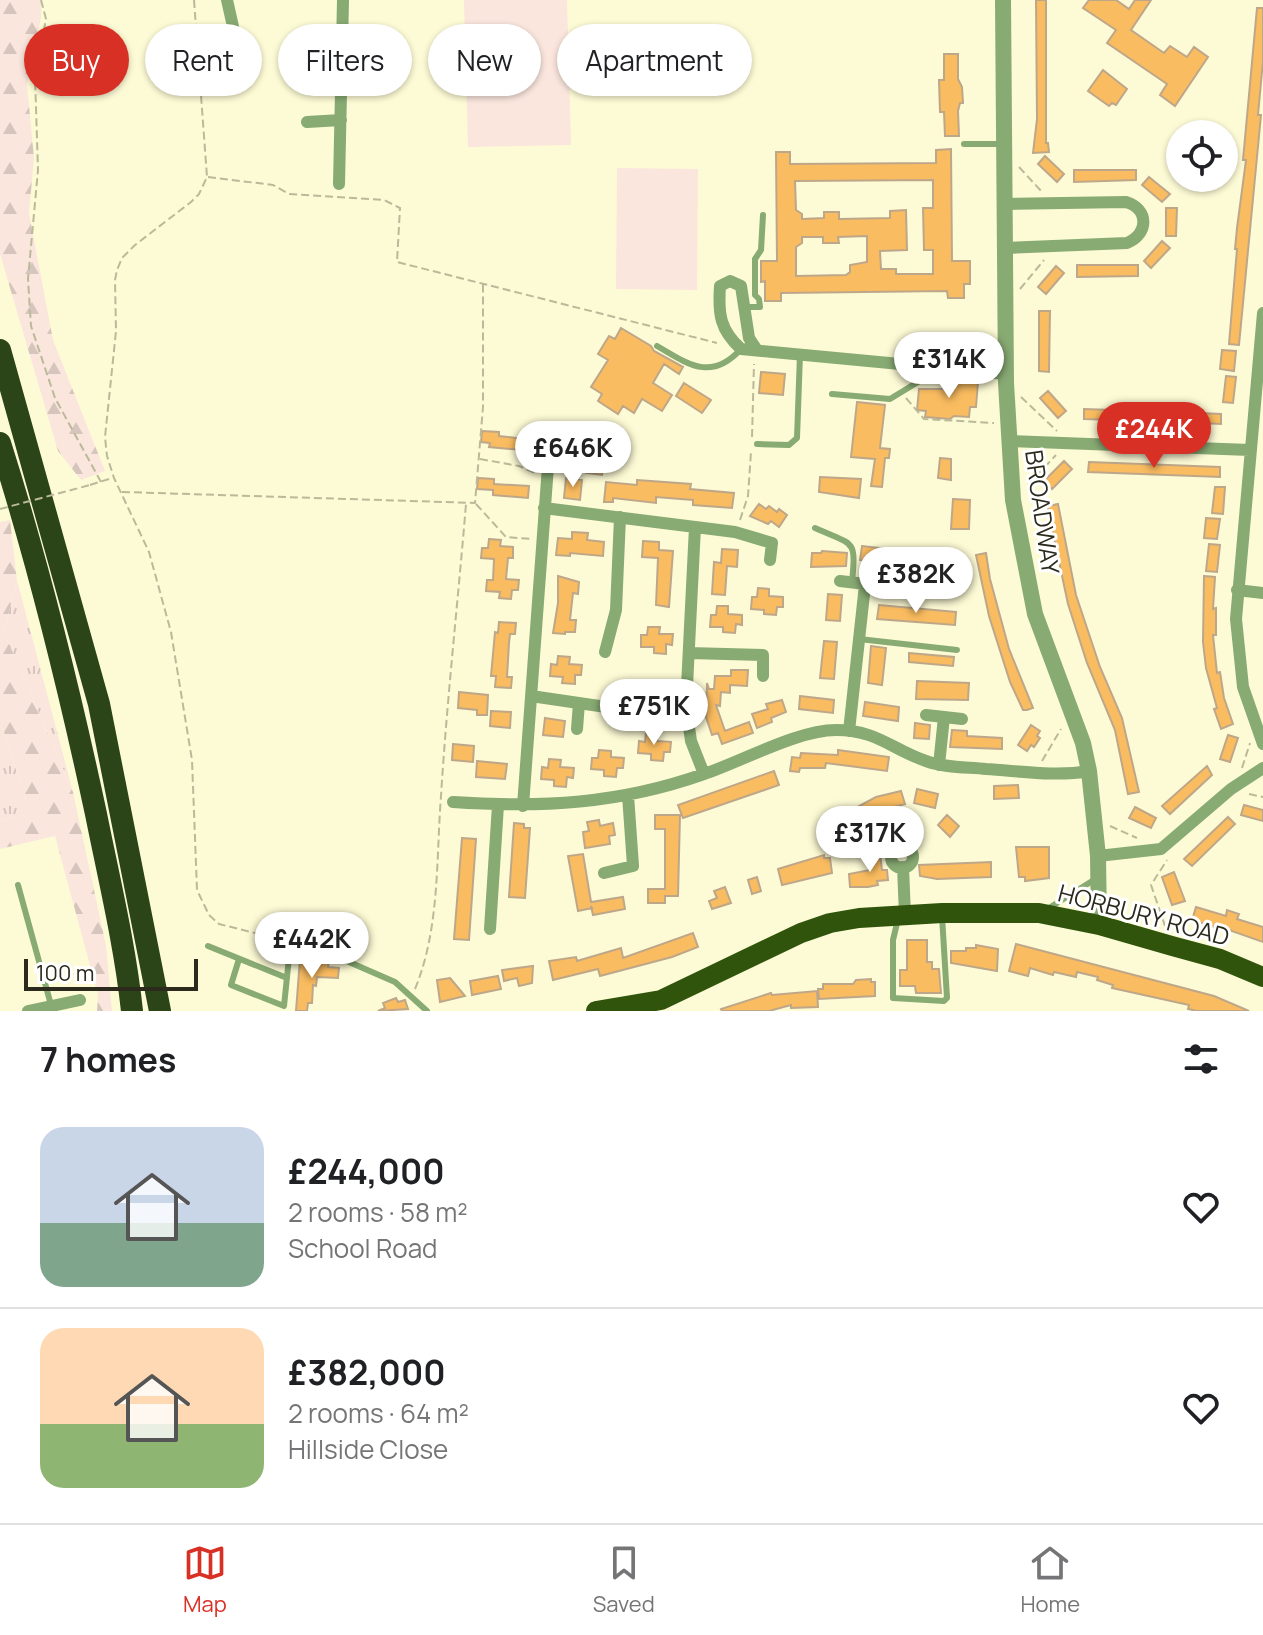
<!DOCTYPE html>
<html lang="en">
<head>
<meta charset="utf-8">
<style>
	:root { --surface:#fff; --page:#f6f6f6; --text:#202124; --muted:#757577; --line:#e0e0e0; --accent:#d93025 }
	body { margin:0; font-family:Manrope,sans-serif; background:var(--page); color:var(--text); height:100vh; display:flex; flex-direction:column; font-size:30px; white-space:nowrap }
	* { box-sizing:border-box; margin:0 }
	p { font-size:26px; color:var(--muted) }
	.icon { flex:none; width:44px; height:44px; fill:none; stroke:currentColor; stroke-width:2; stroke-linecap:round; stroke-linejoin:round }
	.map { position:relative; height:1011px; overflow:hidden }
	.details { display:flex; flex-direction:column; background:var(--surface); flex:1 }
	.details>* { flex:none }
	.hud { position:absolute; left:24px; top:24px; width:800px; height:72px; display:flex; gap:16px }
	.controls { position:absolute; left:1166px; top:120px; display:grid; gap:16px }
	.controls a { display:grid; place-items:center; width:72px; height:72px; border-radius:50%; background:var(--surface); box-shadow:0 2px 6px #0004; font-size:40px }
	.scale { position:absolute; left:24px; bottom:20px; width:174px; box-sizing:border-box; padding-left:8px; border:4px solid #2b2a1c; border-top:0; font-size:22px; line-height:28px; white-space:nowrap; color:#2b2a1c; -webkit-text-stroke:6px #fff; paint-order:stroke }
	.price { position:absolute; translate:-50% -68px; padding:0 18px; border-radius:28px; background:#fff; color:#222; font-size:26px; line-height:52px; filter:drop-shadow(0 2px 4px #0008) }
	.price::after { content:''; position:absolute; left:50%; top:48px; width:24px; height:18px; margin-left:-12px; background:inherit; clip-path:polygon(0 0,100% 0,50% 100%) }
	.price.active { background:var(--accent); color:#fff }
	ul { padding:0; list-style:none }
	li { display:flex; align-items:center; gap:24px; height:200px; padding:0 40px }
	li+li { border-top:2px solid var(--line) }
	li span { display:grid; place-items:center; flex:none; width:224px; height:160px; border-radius:24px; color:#555 }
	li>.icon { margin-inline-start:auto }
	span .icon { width:96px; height:96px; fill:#fffc; stroke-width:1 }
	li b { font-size:34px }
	h2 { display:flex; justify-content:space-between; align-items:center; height:96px; padding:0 40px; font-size:34px }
	.chip { padding:0 28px; border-radius:36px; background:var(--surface); box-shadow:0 2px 6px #0004; font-size:28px; line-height:72px }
	.chip.active { background:var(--accent); color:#fff }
	.menu { display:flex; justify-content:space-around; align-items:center; height:112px; border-top:2px solid var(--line); background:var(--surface); font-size:22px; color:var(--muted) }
	.menu a { display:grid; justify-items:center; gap:4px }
	.menu .active { color:var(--accent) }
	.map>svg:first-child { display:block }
	.grass { fill:url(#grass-tufts) }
	.forest { fill:url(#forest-firs) }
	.park { fill:#fae6dd }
	.building { fill:#fabc60; stroke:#bea789; stroke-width:2; fill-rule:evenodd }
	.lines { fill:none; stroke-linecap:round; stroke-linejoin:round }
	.path { stroke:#bab99a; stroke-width:2; stroke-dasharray:8 4; stroke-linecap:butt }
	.service { stroke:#88aa73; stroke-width:6 }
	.minor { stroke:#88aa73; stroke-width:12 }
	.tertiary { stroke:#88aa73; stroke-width:16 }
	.trunk { stroke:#30540c; stroke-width:20 }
	.motorway { stroke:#2b4418; stroke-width:22 }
	.path-bridge { stroke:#bab99a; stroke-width:2; stroke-dasharray:8 4; stroke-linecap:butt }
	.labels { text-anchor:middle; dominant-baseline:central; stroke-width:6; stroke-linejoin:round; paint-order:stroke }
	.street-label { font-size:24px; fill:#2b2a1c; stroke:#fff }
</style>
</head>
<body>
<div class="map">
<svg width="1263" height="1011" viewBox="0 0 1263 1011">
	<defs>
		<pattern id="grass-tufts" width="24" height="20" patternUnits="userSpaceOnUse" patternTransform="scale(2)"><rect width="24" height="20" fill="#fae6dd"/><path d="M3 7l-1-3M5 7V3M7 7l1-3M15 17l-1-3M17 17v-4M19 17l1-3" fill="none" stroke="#d6c5bd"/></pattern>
		<pattern id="forest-firs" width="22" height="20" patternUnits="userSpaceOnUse" patternTransform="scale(2)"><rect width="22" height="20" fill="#fae6dd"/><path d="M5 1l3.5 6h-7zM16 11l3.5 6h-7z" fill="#d6c5bd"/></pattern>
	</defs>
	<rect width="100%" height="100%" fill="#fdfbd5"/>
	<path class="grass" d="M17,580L73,792L4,632Z
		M0,727L4,732L30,813L0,821Z"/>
	<path class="forest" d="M0,0H41V18L27,84L34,158L29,213L53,340L105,471L81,480L58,451L0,254Z
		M10,520L17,580L4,632L73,792L106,946L112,1011H97L98,995L55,836L0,849V821L30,813L4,732L0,727V522Z"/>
	<path class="park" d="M464,0H567L571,145L468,147Z
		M617,168L698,169L697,290L616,289Z"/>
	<path class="building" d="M1036,0H1046V143H1048L1049,152L1033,153L1037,119Z
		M1089,0H1116L1129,9L1135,0H1151L1131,30L1164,53L1170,46L1187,57L1194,47L1208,57L1175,106L1160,95L1167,84L1107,43L1116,30L1083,8Z
		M1257,8H1263V61L1258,115H1261L1239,345L1229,344L1237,249H1235L1237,228L1246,160H1243Z
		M944,54H958V79L962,87L963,103H960L958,111L959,136H945L944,112H940L939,80H944Z
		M1103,70L1127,89L1116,105L1112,103L1109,106L1088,91Z
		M951,149L952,261H970V284H964V298H948L947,291L781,293V301H765V281L761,282V261H777L776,152H790V164L936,163V150ZM933,180V208H923L924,250H933V274H896V269H881L880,251L907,250L906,210L890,211V218L839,219V212H824V218L802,219V214L796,210L795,181ZM867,236V262L850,265V272L846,275L796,276V247L802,243V237H823V243H839L838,237Z
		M1045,156L1064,174L1057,182L1038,164Z
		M1074,170H1136V180L1074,182Z
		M1149,177L1170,194L1162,202L1142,185Z
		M1166,208H1177L1176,236H1166Z
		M1162,241L1170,248L1151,268L1144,261Z
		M1077,265H1138V276L1077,277Z
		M1056,266L1064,273L1046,294L1038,287Z
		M1039,311H1050L1049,372L1039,371Z
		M621,328L651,346L654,351L683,367L679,374L664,364L653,383L672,395L662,411L642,399L634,413L623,406L618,414L598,401L602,394L591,387L608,360L598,354L609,336L615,339Z
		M1222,350L1236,351L1234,371L1220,369Z
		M761,372L785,374L783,395L759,393Z
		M1226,376L1236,377L1233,403L1223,402Z
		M951,379L978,382L976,407H970L969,417L954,416L950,419L925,417L926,411L917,410L919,389H950Z
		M684,383L711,400L702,413L676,396Z
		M1048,391L1066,411L1058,418L1040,398Z
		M857,402L885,405L880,448L890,449L889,458H885L882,487L871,486L875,459L851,457Z
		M1084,409L1111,410V420L1084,419Z
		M1131,410L1221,414V424L1130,420Z
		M482,431L499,432V436L533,440L532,451L489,447L490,443L481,442Z
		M588,454L604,455L602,475L586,473Z
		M940,458L951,459V480L938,478Z
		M1064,461L1072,469L1052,489L1044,481Z
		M1089,462L1220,467V477L1088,472Z
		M820,477L861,479L859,498L819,492Z
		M478,478L494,479V484L529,486L528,498L493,495V490L477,489Z
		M566,478L582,480L580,500L564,498Z
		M637,480L691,484L690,489L734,493L732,508L693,505V500L656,497V503L613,498V502H604L606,482L637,485Z
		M1215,487H1225L1223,514L1212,513Z
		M953,499L970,500L969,529H951Z
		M759,504L766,509L769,506L777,512L779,509L787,515L779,527L771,521L768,524L750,516Z
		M1058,504L1076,595L1100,667L1122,718L1139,792L1128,794L1115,730L1087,663L1068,604L1048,510V506Z
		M1206,518L1220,519L1217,539L1204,538Z
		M572,532L588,533L587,540L604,542L603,556L570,553V556L556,555L558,538L572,539Z
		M489,539L501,540L500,546L513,547V558H508L506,579L519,580L518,590H512L511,599L499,598L500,592L486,591L487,580H493L494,559L481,558L482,548H488Z
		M643,541L659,542V550L673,551L669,607L656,605L658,558L642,557Z
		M1209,544L1220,545L1217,572L1206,571Z
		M862,546L896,550V553L944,559L942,572L908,568V564L860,560Z
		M722,549L738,550L737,567L727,566L725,595L712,594L714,562L721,563Z
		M822,551L847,553L846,566L811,567L812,553H821Z
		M986,553L990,579L1009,649L1033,708L1027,710H1023L1010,682L989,616L976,555Z
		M558,576L579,582L578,594L573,593L570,620H576L575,632H565V634L553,633L558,603Z
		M1204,576L1215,577L1213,609L1216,608V635H1213L1217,673L1220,672L1224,698L1233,724L1221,729L1214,709L1217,708L1206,668L1203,642Z
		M758,588L769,589V596L783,597V607H777L776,615L764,614V610L751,609L752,597H757Z
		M828,594L842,595L840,621L826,620Z
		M879,605L956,612L955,625L877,619Z
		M717,606H728V614L742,615V625L736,624L735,633L723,632V627H710L711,615H716Z
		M499,622L516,623L515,634H510L509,643L507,677H512L511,688L495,687L496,676H491L495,632L498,633Z
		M648,627H660L659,634H673L672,645L666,644V654L654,653V647H641V635H647Z
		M824,641L837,642L834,679L820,678Z
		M871,646L886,648L882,685L868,683Z
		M909,653L954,657L953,666L909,662Z
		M558,656L570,657L569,664L582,665L581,675H575V684L562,683L563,677L550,676L551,664L557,665Z
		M731,670H748L747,686L730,685V693L721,692L720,706L716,705L725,731L749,722L753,733L722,744L718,733L712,735L706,717L707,683L709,689H714L715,676H731Z
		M917,681L969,683L968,700L916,699Z
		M646,686L676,689L675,705L644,702Z
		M459,692L488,695L487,715H477V710L458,708Z
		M631,696L641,697L639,712L630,711L629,717L619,716V719L609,718L615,709L614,704H620L621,699L631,700Z
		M800,696L834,700L833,713L799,709Z
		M782,700L786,712L771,718L772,722L757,728L752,714L768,709L766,704Z
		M865,702L899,707L898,721L863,716Z
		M491,711L511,712L510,728L490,726Z
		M545,718L565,721L563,737L543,735Z
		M915,723L930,725L929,739L914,738Z
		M1031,725L1040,731L1037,736L1040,738L1034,747L1031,745L1027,751L1018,745Z
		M952,730L967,731V736L1002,738V749L950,747Z
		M646,733L658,734L657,741L671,742L670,752H664L663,761L651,760V754L638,753L639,741L645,742Z
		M1228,735L1238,738L1230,762L1220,759Z
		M453,744L474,746L473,762L452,760Z
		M599,750L611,751V757L624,758L623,768H617L616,777L604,776V770L591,769L592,758H598Z
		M838,750L889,757L887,771L826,763L825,768H800L799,772L790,771L792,757L800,758L801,753L838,755Z
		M549,759L561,760L560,767L574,768L573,778L567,777L566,787L554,786V780L541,779L542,767L548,768Z
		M477,761L507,764L505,779L476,777Z
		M1207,766L1212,775L1170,814L1162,806Z
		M774,771L779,785L683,818L678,805Z
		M1018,785L1019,798L994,799V786Z
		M917,789L938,794L935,808L914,803Z
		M901,791L905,804L880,811L857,824L850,811L876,797Z
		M1244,805L1263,810V821L1241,815Z
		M1135,807L1156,818L1151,828L1129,818Z
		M655,815H680L678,896H665V903H648V889H665V829H655Z
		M947,815L959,826L950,837L938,825Z
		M1228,817L1235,824L1192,866L1184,859Z
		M599,820L600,826L613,823L615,835L609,836L610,844L585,848L583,832L589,831L587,822Z
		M514,823L524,824V828H530L525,898L509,897Z
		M861,831L863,852L847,854L845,832Z
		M462,838L476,839L469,940L454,939Z
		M1016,847H1049V878L1025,881V877H1019Z
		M583,854L591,902L623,897L625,909L593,915L591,906L592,908L578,911L568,856Z
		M880,854L882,870H887L888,880L877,881L878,885L868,887H850L849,874L870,870L869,855Z
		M824,855V858H830L832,873L782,885L778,869Z
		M991,862V877L937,879L920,876L919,865Z
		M1174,872L1185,901L1172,905L1162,877Z
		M757,877L761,891L752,894L748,880Z
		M725,887L731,903L712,909L709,901L717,898L714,891Z
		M1196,907L1226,916L1227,910L1239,914L1237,919L1263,927V942L1215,925L1214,927L1192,920Z
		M693,933L698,947L672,957L600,976L598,969L553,980L549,961L576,957L577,961L621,948L623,958Z
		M907,940H927V962H932V969H939L941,993H916L915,986H900V970H907Z
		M1016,944L1214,996L1249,1011H1197L1188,1009L1189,1005L1112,988L1113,985L1097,980L1098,977L1077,972L1076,977L1054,972L1053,975L1030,968L1028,976L1009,971Z
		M976,945L998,949L997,971L951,963V951H966V948H976Z
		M300,959L329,961L328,967L339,968L338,978L317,977L316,986L313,985L312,1003H308L307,1011H296Z
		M533,966L532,983L519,986L517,978L504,981L502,970Z
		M498,976L501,989L472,995L470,981Z
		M450,978L465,996L440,1002L437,980Z
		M871,979V982H875V996L819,999L818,989H823V984H853L856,980Z
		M817,991L818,1007L791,1008V1005L769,1011H722L721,1009L771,993L772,995Z
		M396,998L398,1002L405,1000L408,1009L378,1011L385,1008L383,1003Z"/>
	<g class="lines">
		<path class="path" d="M41,0L46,19L35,77L38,170L28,279L31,326L55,398L101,482
			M194,0L207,177L199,194L191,202L135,245L122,258L117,270L115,280L116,331L105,437L107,456L114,478L149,552L171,632L192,760L197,890L209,915L219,924L283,940
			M1019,167L1042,192
			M208,177L273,185L289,194L384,200L400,208L397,262L717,343
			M1020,289L1044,260
			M1021,397L1057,431
			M906,398L924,419L994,423
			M752,437L754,364
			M480,459L519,466L535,473
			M90,485L112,478
			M1028,485L1056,455
			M122,492L475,503L483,407V284
			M476,504L506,537L531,539
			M740,520L748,496L751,452
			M1042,761L1061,729
			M1242,768L1250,743
			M1249,794L1263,797
			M1110,826L1137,838
			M1165,926L1151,885L1167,860
			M415,989C440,928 436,861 441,796C447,699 458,601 466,504"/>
		<path class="service" d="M234,32L240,72
			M964,144H1001
			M745,307H760L759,299L755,295V259L761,250L763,215
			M657,346C688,364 711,382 741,349
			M832,394L890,399L936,371
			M757,444L789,445L797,438L800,354
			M815,528C855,546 856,538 852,583
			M859,639L957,650
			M18,885L51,1005
			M1049,908L1097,878
			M898,919L893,940V998L944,1001L947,998L942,916
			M208,946L287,978
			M239,959L231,985L284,1006L290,948L293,943L303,942L395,982L427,1011"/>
		<path class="minor" d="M227,0L234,31
			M307,122L341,120
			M339,184L343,0
			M1005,204L1126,202C1149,209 1149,234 1127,243L1005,248
			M1263,313L1236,619L1243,687L1263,744
			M757,350L749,338L741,286L730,281L720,286C718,314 720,330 741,349L1006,374
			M1008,441L1250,450
			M544,508L735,532L772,543L770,560
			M695,527L686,706L691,741L704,774
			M840,581L941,593
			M1237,590L1263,593
			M605,652L616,610L620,517
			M689,653L763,655V676
			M531,696L606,707
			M926,715L962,719
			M577,729L579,703
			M849,731L865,585
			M939,765L944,717
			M453,802C541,808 619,804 704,774C741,762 797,730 836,730C877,730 891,749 926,761C945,768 967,767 986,769C1020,771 1056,777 1089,771
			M523,806L550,439
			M891 857a11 11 0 1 1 22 0a11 11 0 1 1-22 0Z
			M1098,856L1161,849L1231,789L1263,768
			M903,867L905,915
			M604,873L633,866L628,795
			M490,929L498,805
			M28,1011L80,1000"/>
		<path class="tertiary" d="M1003,0L1006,383L1013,500L1035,614L1083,743L1089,771L1098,856L1099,925"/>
		<path class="trunk" d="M596,1011L661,1000L801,933L830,923L859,918L942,913H1039L1099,925L1172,946L1220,959L1263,977"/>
		<path class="motorway" d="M0,350L99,704L160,1011
			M0,443C39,566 69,688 96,814C109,879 125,945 132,1011"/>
		<path class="path-bridge" d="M0,509L90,485"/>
	</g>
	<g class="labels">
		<g class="street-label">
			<text transform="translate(1043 512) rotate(82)">BROADWAY</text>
			<text transform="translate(1144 914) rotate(15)">HORBURY ROAD</text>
		</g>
	</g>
</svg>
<div class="controls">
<a><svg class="icon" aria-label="locate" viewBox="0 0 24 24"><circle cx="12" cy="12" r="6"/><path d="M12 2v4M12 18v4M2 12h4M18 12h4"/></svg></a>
</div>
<div class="scale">100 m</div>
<b class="price" style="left:949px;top:400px">£314K</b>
<b class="price active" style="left:1154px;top:470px">£244K</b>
<b class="price" style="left:573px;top:489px">£646K</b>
<b class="price" style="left:916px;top:615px">£382K</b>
<b class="price" style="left:654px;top:747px">£751K</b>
<b class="price" style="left:870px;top:874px">£317K</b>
<b class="price" style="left:312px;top:980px">£442K</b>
<div class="hud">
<a class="chip active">Buy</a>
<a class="chip">Rent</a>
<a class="chip">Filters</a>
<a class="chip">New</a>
<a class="chip">Apartment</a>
</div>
</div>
<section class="details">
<h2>7 homes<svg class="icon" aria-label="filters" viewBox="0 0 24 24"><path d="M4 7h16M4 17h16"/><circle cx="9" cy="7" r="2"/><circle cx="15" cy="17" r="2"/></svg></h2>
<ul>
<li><span style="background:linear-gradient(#c9d6e8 60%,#7fa58c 0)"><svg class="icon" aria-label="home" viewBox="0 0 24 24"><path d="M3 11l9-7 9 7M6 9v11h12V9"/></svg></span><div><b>£244,000</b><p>2 rooms · 58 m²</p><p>School Road</p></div><svg class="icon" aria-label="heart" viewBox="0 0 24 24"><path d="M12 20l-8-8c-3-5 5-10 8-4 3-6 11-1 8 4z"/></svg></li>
<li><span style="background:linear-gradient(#ffd9b3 60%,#8fb573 0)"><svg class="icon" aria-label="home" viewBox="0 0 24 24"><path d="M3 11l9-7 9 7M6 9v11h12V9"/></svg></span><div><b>£382,000</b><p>2 rooms · 64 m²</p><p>Hillside Close</p></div><svg class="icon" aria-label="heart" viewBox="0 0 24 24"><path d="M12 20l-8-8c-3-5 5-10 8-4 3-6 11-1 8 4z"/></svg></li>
</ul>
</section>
<nav class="menu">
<a class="active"><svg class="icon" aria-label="map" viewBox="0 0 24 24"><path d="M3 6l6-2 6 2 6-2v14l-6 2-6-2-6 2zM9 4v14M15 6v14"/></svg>Map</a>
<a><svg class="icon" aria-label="saved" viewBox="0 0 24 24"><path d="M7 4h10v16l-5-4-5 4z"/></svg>Saved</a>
<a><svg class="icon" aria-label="home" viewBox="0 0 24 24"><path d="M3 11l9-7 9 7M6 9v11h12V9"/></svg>Home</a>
</nav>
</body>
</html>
